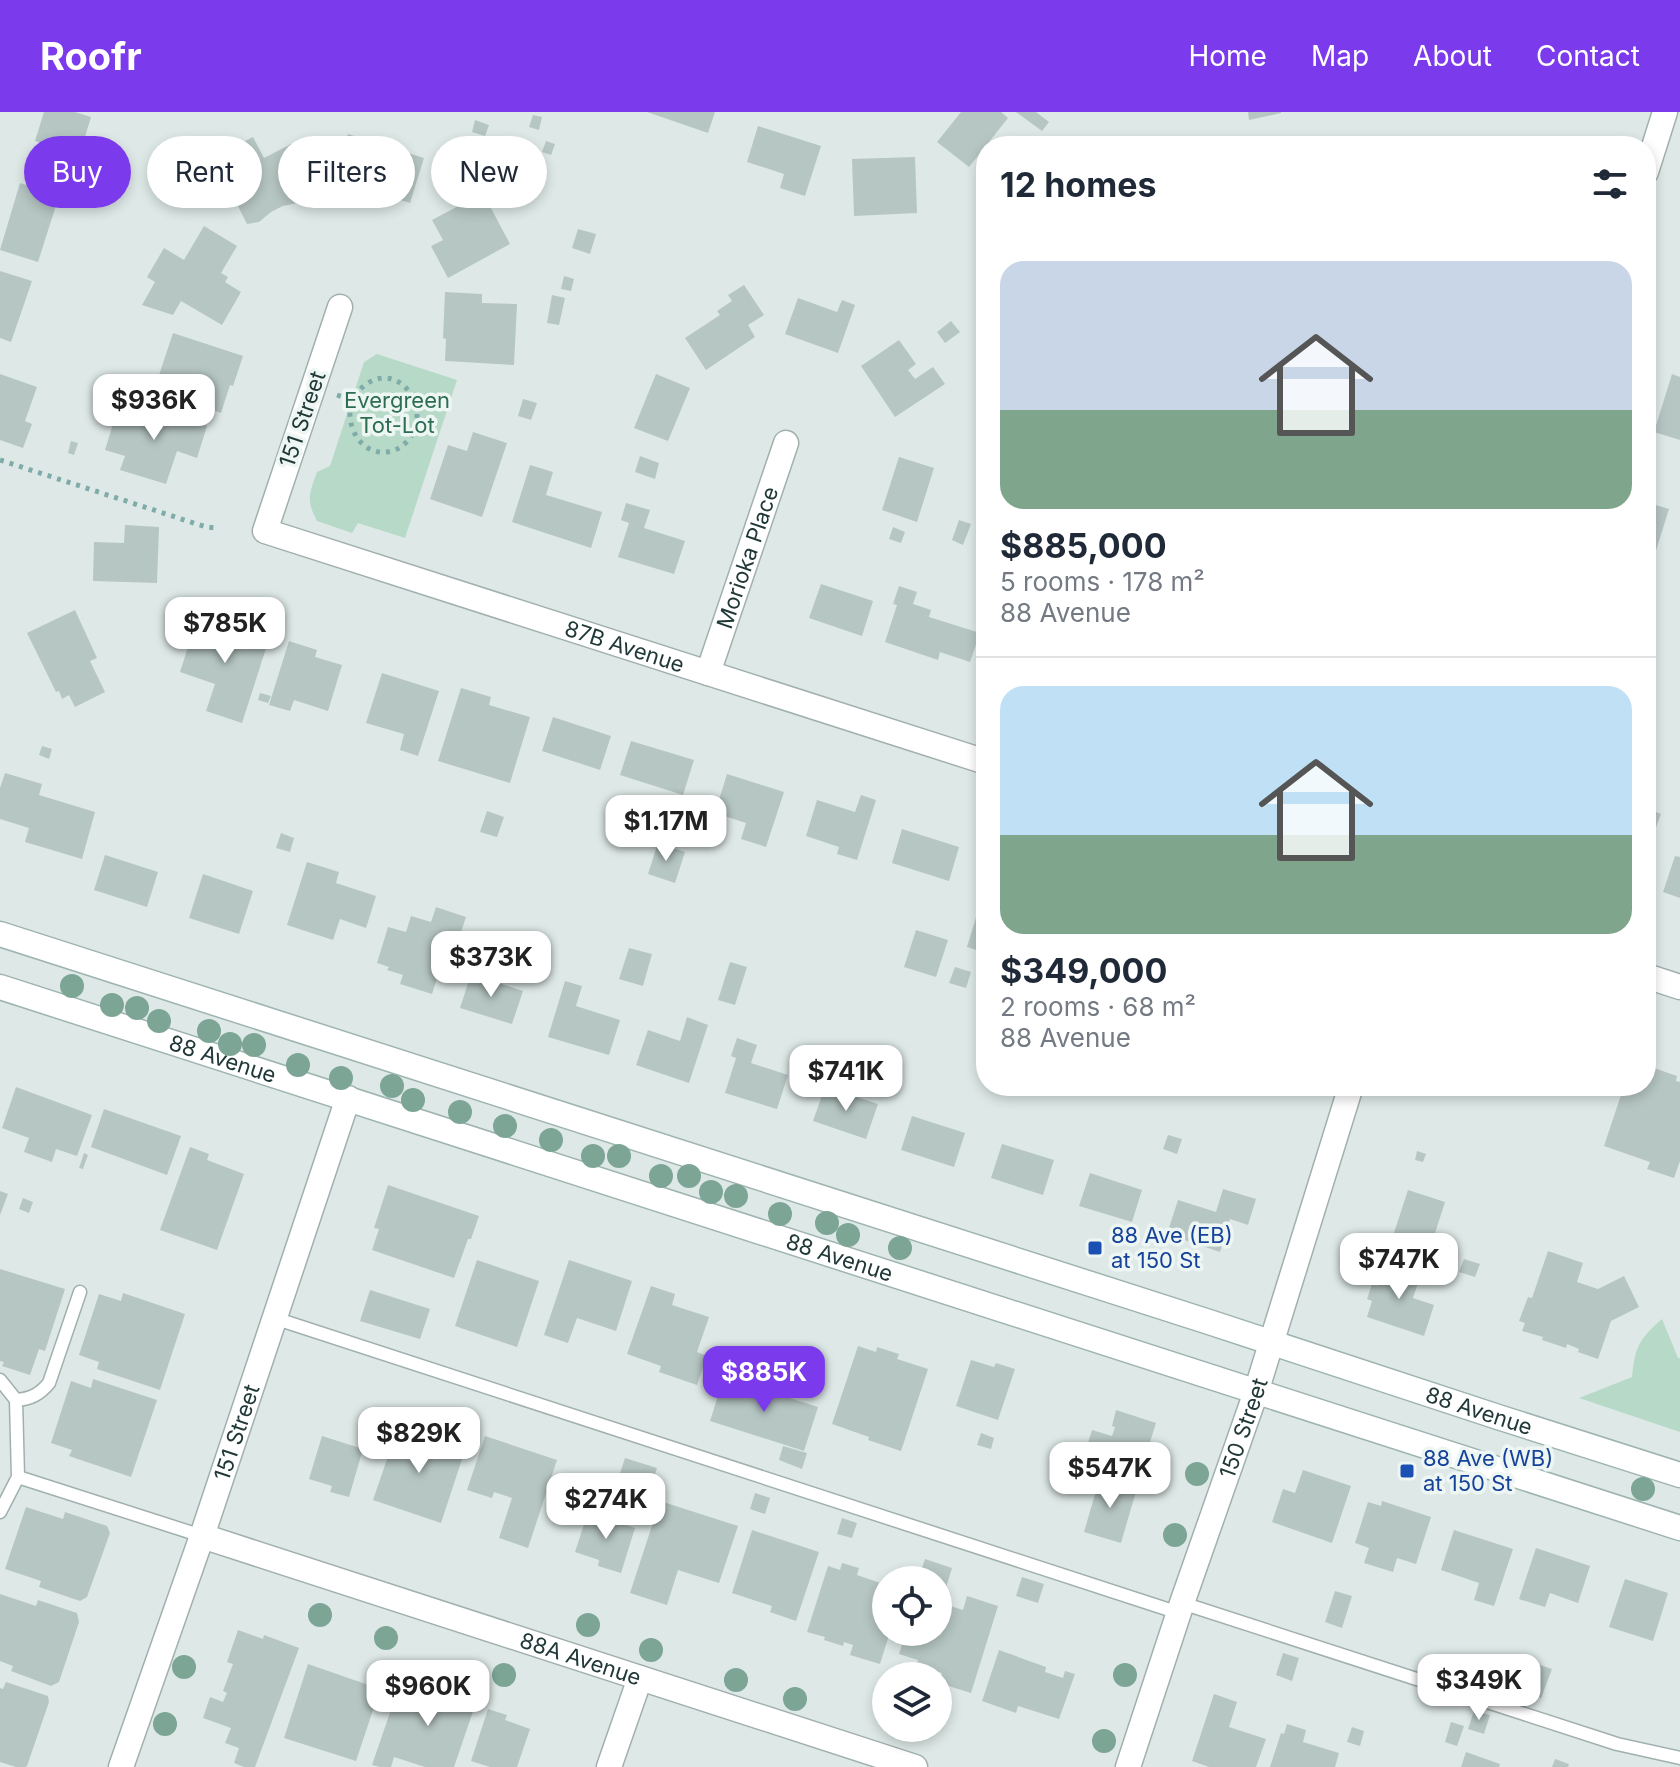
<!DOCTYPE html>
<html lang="en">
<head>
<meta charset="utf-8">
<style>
	:root { --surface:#fff; --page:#f6f6f7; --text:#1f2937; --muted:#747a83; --line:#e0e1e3; --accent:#7c3aed }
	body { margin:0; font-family:Inter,sans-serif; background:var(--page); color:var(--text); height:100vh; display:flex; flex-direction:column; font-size:30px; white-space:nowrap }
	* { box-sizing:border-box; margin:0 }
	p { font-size:26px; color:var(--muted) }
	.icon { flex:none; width:44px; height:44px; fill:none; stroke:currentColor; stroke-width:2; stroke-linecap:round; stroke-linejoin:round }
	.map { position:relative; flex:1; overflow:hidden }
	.sheet { position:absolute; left:976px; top:24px; width:680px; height:960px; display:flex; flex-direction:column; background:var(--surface); border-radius:32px; box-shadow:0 4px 12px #0003 }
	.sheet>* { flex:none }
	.hud { position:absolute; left:24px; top:24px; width:760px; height:72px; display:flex; gap:16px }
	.fabs { position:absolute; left:872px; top:1454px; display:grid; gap:16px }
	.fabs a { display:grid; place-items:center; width:80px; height:80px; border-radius:50%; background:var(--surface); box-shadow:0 4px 12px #0003; font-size:40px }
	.price { position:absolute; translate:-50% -68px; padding:0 18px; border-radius:16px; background:#fff; color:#222; font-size:26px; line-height:52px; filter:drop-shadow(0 2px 4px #0008) }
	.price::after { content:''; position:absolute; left:50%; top:48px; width:24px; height:18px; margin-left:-12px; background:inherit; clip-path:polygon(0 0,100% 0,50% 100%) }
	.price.selected { background:var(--accent); color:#fff }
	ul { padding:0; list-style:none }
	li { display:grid; align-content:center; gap:16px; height:424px; padding:0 24px }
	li+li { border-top:2px solid var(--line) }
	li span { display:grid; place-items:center; height:248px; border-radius:24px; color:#555 }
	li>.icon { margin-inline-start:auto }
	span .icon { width:144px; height:144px; fill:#fffc; stroke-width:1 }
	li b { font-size:34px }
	h2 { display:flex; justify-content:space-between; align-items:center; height:96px; padding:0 24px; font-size:34px }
	.pill { padding:0 28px; border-radius:36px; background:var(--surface); box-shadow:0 4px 12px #0003; font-size:28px; line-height:72px }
	.pill.selected { background:var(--accent); color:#fff }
	header { display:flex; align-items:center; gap:48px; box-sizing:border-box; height:112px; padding:0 40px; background:var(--accent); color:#fff }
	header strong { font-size:38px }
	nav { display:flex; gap:44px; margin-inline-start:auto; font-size:28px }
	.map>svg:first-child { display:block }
	.green { fill:#b7dac8 }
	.building { fill:#b6c6c3 }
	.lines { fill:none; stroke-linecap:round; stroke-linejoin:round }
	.service-casing { stroke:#a1b0af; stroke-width:15 }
	.minor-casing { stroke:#a1b0af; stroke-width:27 }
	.secondary-casing { stroke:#9eb4b1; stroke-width:27 }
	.path { stroke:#7faca8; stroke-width:5; stroke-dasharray:4 6; stroke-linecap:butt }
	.service { stroke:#fff; stroke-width:12 }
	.minor { stroke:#fff; stroke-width:24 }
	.secondary { stroke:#fff; stroke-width:24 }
	.tree { fill:#7ca596 }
	.transit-dot { fill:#1a4fb4; stroke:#eef6f4; stroke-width:3 }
	.labels { text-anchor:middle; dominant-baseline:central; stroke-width:7; stroke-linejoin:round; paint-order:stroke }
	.park-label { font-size:22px; fill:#2c6d54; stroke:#eef6f4 }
	.street-label { font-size:22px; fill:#203837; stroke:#eef6f4 }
	.transit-label { font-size:22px; fill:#164399; stroke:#eef6f4; text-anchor:start }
</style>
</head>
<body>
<header>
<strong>Roofr</strong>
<nav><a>Home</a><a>Map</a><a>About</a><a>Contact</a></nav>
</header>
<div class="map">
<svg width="1680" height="1655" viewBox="0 0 1680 1655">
	<rect width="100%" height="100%" fill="#dee9e7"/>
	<path class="green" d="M377,242L457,268L405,426L358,411L352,421L317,409C306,388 309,382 317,360L330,354L364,250Z
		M1662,1207L1678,1246H1680V1320L1579,1286L1632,1265C1635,1235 1639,1227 1662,1207Z"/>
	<path class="building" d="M44,0H75L91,5L78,48L88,52L82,72L33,56L41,31L35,29Z
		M647,0H715L708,21Z
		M961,0H1001L1008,6L969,55L937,30Z
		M1016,0H1036L1049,10L1042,19Z
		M1248,0H1281V1L1249,8Z
		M533,3L542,5L539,18L529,15Z
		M475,8L489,13L485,24L472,20Z
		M758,14L821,34L805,84L780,76L784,62L747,50Z
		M348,22L424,46L410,91L334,67Z
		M253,25L264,46L291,32L314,78L297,91L283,94L271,100L259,110L247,112L213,45Z
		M546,29L555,32L551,43L542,40Z
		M915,45L917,101L854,104L852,47Z
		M20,71L59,84L38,150L0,138Z
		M483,81L510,132L448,166L431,134L443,128L432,108Z
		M204,114L237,134L221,161L228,165L225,170L241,180L222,213L181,189L173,203L142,193L155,170L147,165L164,136L184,148Z
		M578,117L596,122L590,142L572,136Z
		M0,159L32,169L11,230L0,226Z
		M564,164L574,167L571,179L561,177Z
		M744,173L764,203L748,213L755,225L706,258L685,226L720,203L717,199L732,189L728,183Z
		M445,180L482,182V191L517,192L514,253L445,249L446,227L443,226Z
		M552,183L565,186L559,213L547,211Z
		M798,186L837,200L842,188L855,193L838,241L785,222Z
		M951,209L960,220L945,231L937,220Z
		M173,221L243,244L233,274L230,273L221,301L154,278Z
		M899,228L916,252L908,258L915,267L933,255L945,272L895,305L861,254Z
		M0,262L37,275L25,309L32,312L23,336L0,328Z
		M656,262L690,276L668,329L634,316Z
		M1672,262L1680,265V328L1654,320Z
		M523,287L537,291L531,308L518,304Z
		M140,293L207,314L197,346L177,339L166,372L120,358L125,344L105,338L116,302L135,308Z
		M473,320L507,331L482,405L430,387L448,333L467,339Z
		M71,329L78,331L74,343L68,341Z
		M640,344L659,351L655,367L635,360Z
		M899,345L934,356L917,410L882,398Z
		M530,353L553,360L546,383L602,400L591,436L512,410Z
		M1646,390L1669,397L1653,448L1646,446Z
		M626,391L650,398L644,416L685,429L674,462L618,445L629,411L621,408Z
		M959,408L971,412L963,433L952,428Z
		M125,413L159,415L157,471L93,469L94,430L124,431Z
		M893,415L905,420L901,431L889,427Z
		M986,448V469L979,467Z
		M821,472L873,489L862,524L809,506Z
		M899,474L917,480L913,492L931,498L929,505L980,521L970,550L940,540L938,548L885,530L897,493L893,492Z
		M75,498L97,546L90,549L105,580L75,595L69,583L62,587L59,579L56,580L27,521Z
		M198,504L269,527L242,611L206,599L215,572L180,560Z
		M289,529L317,538L315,545L342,553L328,599L294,588L290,599L269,593Z
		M382,561L439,579L418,644L400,638L404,622L366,611Z
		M461,576L491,585L489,593L530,605L510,671L438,649Z
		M260,581L271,584L268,591L258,588Z
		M553,605L611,624L600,658L542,639Z
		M631,629L694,648L683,683L620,663Z
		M42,634L52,637L49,647L39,643Z
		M5,661L42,672L39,683L95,700L82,747L25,730L29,716L0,707V676Z
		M727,662L784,680L766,735L741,727L746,711L715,701Z
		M861,683L876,688L857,748L837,742L839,735L806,724L817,688L855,700Z
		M1646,696L1661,702L1655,718L1646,714Z
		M487,699L504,705L497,725L480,720Z
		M902,717L959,735L949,769L892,751Z
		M281,721L294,726L290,740L276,736Z
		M658,731L685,740L675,771L648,762Z
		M105,743L158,760L147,795L94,778Z
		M1675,744L1680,745V786L1663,780Z
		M307,750L339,760L336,771L376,784L366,816L340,807L333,828L287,813Z
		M203,762L253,779L239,822L189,806Z
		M985,776H986V841L967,835Z
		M436,795L466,805L453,844L445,842L432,882L400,872L403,863L387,858L389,855L377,851L388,815L406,820L411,804L431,810Z
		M916,818L948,828L936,865L904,855Z
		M629,836L652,842L643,874L619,867Z
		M730,850L747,855L735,893L718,888Z
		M955,855L971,860L966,876L949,871Z
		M471,862L523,879L512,912L460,896Z
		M565,869L582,874L576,894L620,908L609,943L548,925Z
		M687,905L708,913L689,971L636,953L648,918L680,929Z
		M737,926L757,933L751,951L788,963L777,997L725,981L736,946L731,944Z
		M1654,956L1677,964L1676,969L1680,970V1049L1674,1066L1647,1057L1650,1050L1604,1034L1624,974H1646V959L1652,962Z
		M16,975L92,1003L77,1044L56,1037L52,1050L24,1040L29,1026L2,1016Z
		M825,975L878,992L866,1027L813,1009Z
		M104,997L181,1024L167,1063L91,1035Z
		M912,1004L965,1021L954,1055L901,1038Z
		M1168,1023L1182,1027L1177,1042L1163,1037Z
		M1002,1032L1054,1048L1043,1083L991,1066Z
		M190,1035L209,1042L207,1048L244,1062L217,1138L160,1118Z
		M1417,1039L1426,1042L1423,1050L1415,1048Z
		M84,1041L88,1043L83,1057L79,1056Z
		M1090,1061L1142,1078L1132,1110L1079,1094Z
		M388,1073L479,1104L471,1127H468L454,1166L372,1138L379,1117L374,1116Z
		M1223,1077L1256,1087L1248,1113L1230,1107L1220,1140L1167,1122L1178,1088L1216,1100Z
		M1408,1078L1445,1090L1428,1143L1391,1130Z
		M0,1079L8,1082L0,1103Z
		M23,1086L33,1090L29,1101L19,1097Z
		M1548,1139L1583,1151L1577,1170L1598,1177L1624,1164L1639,1195L1611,1209L1598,1247L1578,1240L1579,1237L1567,1232L1566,1236L1542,1228L1543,1225L1522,1219L1525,1211L1519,1209L1528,1185L1532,1186Z
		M1464,1147L1480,1152L1475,1165L1459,1160Z
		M477,1148L539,1169L517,1235L455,1214Z
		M569,1148L632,1169L616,1219L577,1206L568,1231L544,1223Z
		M1385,1150L1421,1162L1413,1186L1434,1193L1424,1224L1367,1205L1372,1189L1367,1187L1372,1172L1377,1174Z
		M0,1157L65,1177L45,1239L39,1237L30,1263L2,1254L4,1250L0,1249Z
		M651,1174L675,1182L672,1193L709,1205L697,1240L707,1244L697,1273L659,1260L661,1254L627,1242Z
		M370,1178L430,1197L420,1227L360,1209Z
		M123,1181L185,1202L160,1278L97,1257L99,1250L79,1243L99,1182L121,1189Z
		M858,1234L876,1240L877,1235L899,1242L897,1247L928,1257L901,1339L868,1328L869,1325L832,1312Z
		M971,1248L994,1255L996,1251L1015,1257L998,1308L956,1294Z
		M724,1265L818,1295L804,1339L710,1309Z
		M93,1267L157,1288L131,1365L69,1344L72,1338L51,1331L71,1269L91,1276Z
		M1116,1298L1156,1311L1139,1365L1083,1347L1092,1318L1112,1324L1115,1315L1112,1314Z
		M398,1315L465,1338L441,1411L373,1388Z
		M981,1321L994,1326L991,1337L977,1333Z
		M322,1324L363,1337L349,1385L330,1380L332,1374L309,1367Z
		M485,1324L557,1348L528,1436L499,1426L512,1386L494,1380L492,1386L467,1378Z
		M783,1334L807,1341L802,1357L779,1348Z
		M625,1346L657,1356L644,1396L612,1386Z
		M1303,1358L1351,1374L1332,1431L1272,1410L1283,1377L1295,1381Z
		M1100,1365L1137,1376L1121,1431L1084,1420Z
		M755,1381L770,1386L765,1402L750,1397Z
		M660,1389L738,1414L719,1471L678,1458L667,1493L630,1481Z
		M1382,1389L1431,1405L1416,1452L1397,1446L1393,1460L1364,1451L1369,1436L1355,1431L1368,1390L1381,1394Z
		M26,1395L63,1407L65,1400L107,1414L110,1421L87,1485L80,1489L39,1475L41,1469L5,1457Z
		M588,1400L607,1406L609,1400L623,1405L620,1411L635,1416L621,1461L598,1454L599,1448L575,1440Z
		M842,1406L857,1411L852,1426L837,1422Z
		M752,1418L819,1440L796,1509L770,1500L772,1494L732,1481Z
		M1454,1418L1513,1437L1494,1494L1474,1488L1479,1471L1441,1458Z
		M1536,1436L1590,1454L1578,1491L1550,1481L1545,1495L1519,1487Z
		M925,1447L952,1456L942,1489L938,1488V1468H918Z
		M842,1451L859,1456L857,1463L886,1473V1520H890L880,1552L850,1543L853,1533L844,1530L843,1534L824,1528L825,1525L807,1520L828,1454L840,1458Z
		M1022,1465L1044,1472L1038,1491L1016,1484Z
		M1625,1467L1668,1481L1653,1529L1609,1515Z
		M1335,1479L1352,1484L1342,1516L1325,1510Z
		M0,1482L36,1494L38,1488L77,1501L79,1510L59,1570L51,1574L11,1559L13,1554L0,1549Z
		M967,1484L998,1494L971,1581L939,1571L942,1561L917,1553L918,1548L899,1542L906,1520H938V1490L963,1498Z
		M238,1518L263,1527L264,1523L299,1536L255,1655H244L234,1651L239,1636L225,1631L231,1616L203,1606L210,1585L223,1590L227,1581L223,1579L233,1552L227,1550Z
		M999,1538L1046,1555L1045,1560L1063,1566L1065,1559L1075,1562L1059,1607L1018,1594L1016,1601L982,1589Z
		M1283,1541L1299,1546L1292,1569L1276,1563Z
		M308,1552L380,1577L356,1649L284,1626Z
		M1537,1552L1552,1557L1541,1586L1527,1581Z
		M451,1566L481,1576L454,1655H425L394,1645L391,1655H380L372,1653L397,1580L442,1595Z
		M6,1570L48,1584L49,1590L27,1654L25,1655H16L0,1650V1576L3,1577Z
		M1214,1582L1237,1590L1229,1615L1266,1627L1256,1655H1209L1192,1649Z
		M488,1597L507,1603L505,1608L530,1617L517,1655H490L471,1649Z
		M1474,1599L1490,1603L1484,1622L1468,1617Z
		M1451,1610L1464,1614L1457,1634L1445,1630Z
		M1287,1612L1306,1618L1303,1630L1339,1641L1335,1655H1270L1281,1621L1284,1622Z
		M1352,1615L1364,1619L1360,1634L1347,1630Z
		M1466,1640L1500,1652L1499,1655H1461Z
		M1555,1647L1569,1652L1568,1655H1552Z"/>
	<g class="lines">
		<defs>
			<path id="service" d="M274,1206L1179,1501
				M0,1268L16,1288C31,1287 40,1282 49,1271L80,1180
				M18,1365L202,1424
				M0,1400L18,1365L16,1288
				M1182,1491L1617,1632L1680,1646"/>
			<g id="minor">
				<path d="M1646,60L1665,0"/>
				<path id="s1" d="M340,195L265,419L986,650"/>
				<path id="s2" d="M708,561L786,331"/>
				<path d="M1646,864L1680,875"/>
				<path id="s3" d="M202,1424L915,1655"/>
				<path id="s4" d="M121,1655L202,1424L348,986"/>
				<path d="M609,1655L640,1566"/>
				<path id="s5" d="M1128,1655L1182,1491L1256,1280L1351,974"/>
			</g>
			<g id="secondary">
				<path id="s6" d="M0,822L1209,1210L1498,1305L1680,1363"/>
				<path id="s7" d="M0,875L1680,1416"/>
			</g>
		</defs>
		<use href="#service" class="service-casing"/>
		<use href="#minor" class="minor-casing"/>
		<use href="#secondary" class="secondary-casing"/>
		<path class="path" d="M337,283L352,288C363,269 384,258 403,273C407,277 412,282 414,288C423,309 411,337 387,340C359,343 344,311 352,288
			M0,348L206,415L216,416"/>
		<use href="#service" class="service"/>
		<use href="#minor" class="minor"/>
		<use href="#secondary" class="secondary"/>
	</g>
	<g class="tree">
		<circle cx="72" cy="874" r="12"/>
		<circle cx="112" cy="893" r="12"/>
		<circle cx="137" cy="896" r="12"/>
		<circle cx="159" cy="909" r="12"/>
		<circle cx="209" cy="919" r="12"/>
		<circle cx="230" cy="932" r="12"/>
		<circle cx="254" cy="933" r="12"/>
		<circle cx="298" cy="953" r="12"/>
		<circle cx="341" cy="966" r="12"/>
		<circle cx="392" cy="974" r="12"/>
		<circle cx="413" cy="988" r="12"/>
		<circle cx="460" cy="1000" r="12"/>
		<circle cx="505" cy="1014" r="12"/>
		<circle cx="551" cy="1028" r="12"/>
		<circle cx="593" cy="1044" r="12"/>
		<circle cx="619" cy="1044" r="12"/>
		<circle cx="661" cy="1064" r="12"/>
		<circle cx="689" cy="1064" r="12"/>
		<circle cx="711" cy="1080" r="12"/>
		<circle cx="736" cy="1084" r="12"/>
		<circle cx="780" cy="1102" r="12"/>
		<circle cx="827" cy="1111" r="12"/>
		<circle cx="848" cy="1123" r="12"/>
		<circle cx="900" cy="1136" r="12"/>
		<circle cx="1197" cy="1362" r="12"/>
		<circle cx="1643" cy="1377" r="12"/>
		<circle cx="1175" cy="1423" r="12"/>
		<circle cx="320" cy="1503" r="12"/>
		<circle cx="588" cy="1513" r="12"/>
		<circle cx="386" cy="1526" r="12"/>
		<circle cx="651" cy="1538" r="12"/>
		<circle cx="184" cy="1555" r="12"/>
		<circle cx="504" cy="1563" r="12"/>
		<circle cx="1125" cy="1563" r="12"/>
		<circle cx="736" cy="1568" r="12"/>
		<circle cx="795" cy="1587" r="12"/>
		<circle cx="165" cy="1612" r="12"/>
		<circle cx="1104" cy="1629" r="12"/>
	</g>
	<g class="transit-dot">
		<rect x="1087" y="1128" width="16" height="16" rx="4"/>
		<rect x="1399" y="1351" width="16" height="16" rx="4"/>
	</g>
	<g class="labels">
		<g class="park-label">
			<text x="397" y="288">Evergreen<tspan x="397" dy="25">Tot-Lot</tspan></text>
		</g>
		<g class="street-label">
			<text transform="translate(302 307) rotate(-71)">151 Street</text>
			<text stroke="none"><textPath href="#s2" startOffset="122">Morioka Place</textPath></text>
			<text stroke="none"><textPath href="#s1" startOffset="614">87B Avenue</textPath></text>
			<text stroke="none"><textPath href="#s7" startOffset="234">88 Avenue</textPath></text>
			<text stroke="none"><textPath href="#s7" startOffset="882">88 Avenue</textPath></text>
			<text stroke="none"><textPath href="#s6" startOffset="1554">88 Avenue</textPath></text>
			<text stroke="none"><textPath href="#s5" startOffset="358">150 Street</textPath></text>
			<text stroke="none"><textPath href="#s4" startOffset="354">151 Street</textPath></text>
			<text stroke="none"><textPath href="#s3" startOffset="398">88A Avenue</textPath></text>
		</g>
		<g class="transit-label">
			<text x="1111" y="1123">88 Ave (EB)<tspan x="1111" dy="25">at 150 St</tspan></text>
			<text x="1423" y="1346">88 Ave (WB)<tspan x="1423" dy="25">at 150 St</tspan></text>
		</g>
	</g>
</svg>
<div class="fabs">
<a><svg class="icon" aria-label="locate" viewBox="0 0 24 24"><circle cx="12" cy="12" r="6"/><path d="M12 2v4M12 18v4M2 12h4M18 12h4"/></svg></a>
<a><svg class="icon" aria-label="layers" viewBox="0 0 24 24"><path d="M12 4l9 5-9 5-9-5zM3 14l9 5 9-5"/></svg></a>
</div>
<b class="price" style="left:154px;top:330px">$936K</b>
<b class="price" style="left:225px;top:553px">$785K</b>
<b class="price" style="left:666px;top:751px">$1.17M</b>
<b class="price" style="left:491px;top:887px">$373K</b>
<b class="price" style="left:846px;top:1001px">$741K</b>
<b class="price" style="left:1399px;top:1189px">$747K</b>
<b class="price selected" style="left:764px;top:1302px">$885K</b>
<b class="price" style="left:419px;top:1363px">$829K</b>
<b class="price" style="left:1110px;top:1398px">$547K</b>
<b class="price" style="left:606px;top:1429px">$274K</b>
<b class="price" style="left:1479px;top:1610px">$349K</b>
<b class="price" style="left:428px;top:1616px">$960K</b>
<div class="hud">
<a class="pill selected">Buy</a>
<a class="pill">Rent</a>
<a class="pill">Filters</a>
<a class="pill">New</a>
</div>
<section class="sheet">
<h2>12 homes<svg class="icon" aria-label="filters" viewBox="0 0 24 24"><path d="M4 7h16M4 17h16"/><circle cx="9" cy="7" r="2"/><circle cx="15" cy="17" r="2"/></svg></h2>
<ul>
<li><span style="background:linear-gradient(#c9d6e8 60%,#7fa58c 0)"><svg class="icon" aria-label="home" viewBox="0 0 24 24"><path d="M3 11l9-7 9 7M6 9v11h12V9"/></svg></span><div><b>$885,000</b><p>5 rooms · 178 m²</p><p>88 Avenue</p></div></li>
<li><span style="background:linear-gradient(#bfe0f5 60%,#7fa58c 0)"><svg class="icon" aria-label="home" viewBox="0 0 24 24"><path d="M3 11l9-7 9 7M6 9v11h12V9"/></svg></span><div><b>$349,000</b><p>2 rooms · 68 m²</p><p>88 Avenue</p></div></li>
</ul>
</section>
</div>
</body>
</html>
